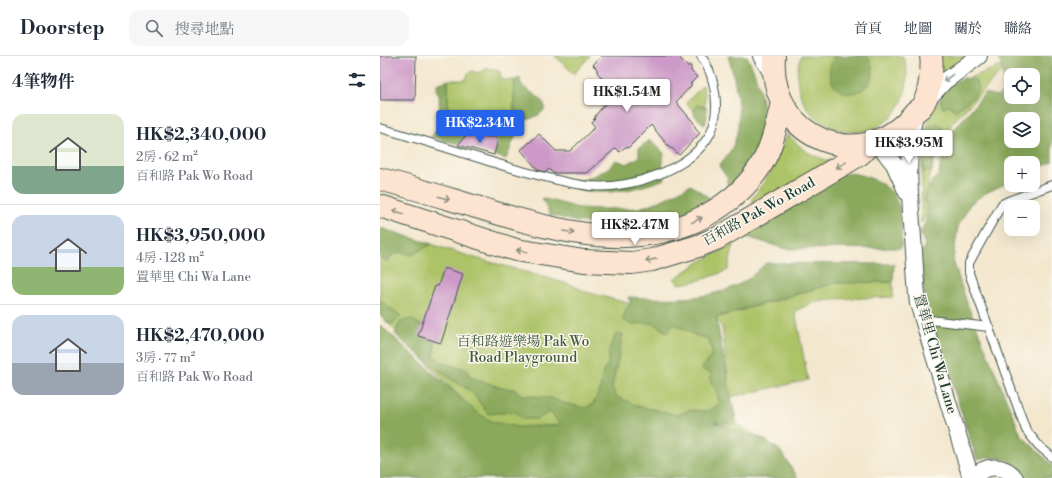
<!DOCTYPE html>
<html lang="zh-TW">
<head>
<meta charset="utf-8">
<style>
	:root { --surface:#fff; --page:#f6f6f7; --text:#1f2937; --muted:#747a83; --line:#e0e1e3; --accent:#2563eb }
	body { margin:0; font-family:"Libre Bodoni","Noto Serif TC",serif; background:var(--page); color:var(--text); height:100vh; display:flex; flex-direction:column; font-size:15px; white-space:nowrap }
	* { box-sizing:border-box; margin:0 }
	p { font-size:13px; color:var(--muted) }
	.icon { flex:none; width:22px; height:22px; fill:none; stroke:currentColor; stroke-width:2; stroke-linecap:round; stroke-linejoin:round }
	.map { position:relative; flex:1; overflow:hidden }
	.panel { display:flex; flex-direction:column; background:var(--surface); width:380px }
	.panel>* { flex:none }
	.controls { position:absolute; left:624px; top:12px; display:grid; gap:8px }
	.controls a { display:grid; place-items:center; width:36px; height:36px; border-radius:8px; background:var(--surface); box-shadow:0 4px 16px #0002; font-size:20px }
	.price { position:absolute; translate:-50% -34px; padding:0 9px; border-radius:4px; background:#fff; color:#222; font-size:13px; line-height:26px; filter:drop-shadow(0 1px 2px #0008) }
	.price::after { content:''; position:absolute; left:50%; top:24px; width:12px; height:9px; margin-left:-6px; background:inherit; clip-path:polygon(0 0,100% 0,50% 100%) }
	.price.selected { background:var(--accent); color:#fff }
	ul { padding:0; list-style:none }
	li { display:flex; align-items:center; gap:12px; height:100px; padding:0 12px }
	li+li { border-top:1px solid var(--line) }
	li span { display:grid; place-items:center; flex:none; width:112px; height:80px; border-radius:12px; color:#555 }
	li>.icon { margin-inline-start:auto }
	span .icon { width:48px; height:48px; fill:#fffc; stroke-width:1 }
	li b { font-size:17px }
	h2 { display:flex; justify-content:space-between; align-items:center; height:48px; padding:0 12px; font-size:17px }
	header { display:flex; align-items:center; gap:24px; box-sizing:border-box; height:56px; padding:0 20px; background:var(--surface); border-bottom:1px solid var(--line) }
	header strong { font-size:19px }
	nav { display:flex; gap:22px; margin-inline-start:auto; font-size:14px }
	.search { width:280px; height:36px; background:var(--page); display:flex; align-items:center; gap:10px; box-sizing:border-box; padding:0 14px; border-radius:12px; color:var(--muted); font-size:15px }
	main { display:flex; flex:1; min-height:0 }
	.map>svg:first-child { display:block }
	.green { fill:#adc368; stroke:#66804e; fill-rule:evenodd }
	.forest { fill:#8aa95c; stroke:#547348; fill-rule:evenodd }
	.building { fill:#cc99c8 }
	.lines { fill:none; stroke-linecap:round; stroke-linejoin:round }
	.lane-casing { stroke:#3f564b; stroke-width:10 }
	.street-casing { stroke:#3f564b; stroke-width:18 }
	.secondary-casing { stroke:#3f564b; stroke-width:24 }
	.lane { stroke:#fff; stroke-width:8 }
	.street { stroke:#fff; stroke-width:16 }
	.secondary { stroke:#fde4d1; stroke-width:22 }
	.oneway { stroke:#8f9e9a }
	.oneway2 { stroke:#8e9082 }
	.labels { text-anchor:middle; dominant-baseline:central; stroke-width:3; stroke-linejoin:round; paint-order:stroke }
	.street-label { font-size:14px; fill:#1f3d34; stroke:#fbf7ec }
	.park-label { font-size:14px; fill:#425e41; stroke:#fbf7ec }
</style>
</head>
<body>
<header>
<strong>Doorstep</strong>
<div class="search"><svg class="icon" aria-label="search" viewBox="0 0 24 24"><circle cx="10" cy="10" r="6"/><path d="M15 15l6 6"/></svg>搜尋地點</div>
<nav><a>首頁</a><a>地圖</a><a>關於</a><a>聯絡</a></nav>
</header>
<main>
<section class="panel">
<h2>4筆物件<svg class="icon" aria-label="filters" viewBox="0 0 24 24"><path d="M4 7h16M4 17h16"/><circle cx="9" cy="7" r="2"/><circle cx="15" cy="17" r="2"/></svg></h2>
<ul>
<li><span style="background:linear-gradient(#dfe7d0 65%,#7fa58c 0)"><svg class="icon" aria-label="home" viewBox="0 0 24 24"><path d="M3 11l9-7 9 7M6 9v11h12V9"/></svg></span><div><b>HK$2,340,000</b><p>2房 · 62 m²</p><p>百和路 Pak Wo Road</p></div></li>
<li><span style="background:linear-gradient(#c9d6e8 65%,#8fb573 0)"><svg class="icon" aria-label="home" viewBox="0 0 24 24"><path d="M3 11l9-7 9 7M6 9v11h12V9"/></svg></span><div><b>HK$3,950,000</b><p>4房 · 128 m²</p><p>置華里 Chi Wa Lane</p></div></li>
<li><span style="background:linear-gradient(#c9d6e8 60%,#9aa5b1 0)"><svg class="icon" aria-label="home" viewBox="0 0 24 24"><path d="M3 11l9-7 9 7M6 9v11h12V9"/></svg></span><div><b>HK$2,470,000</b><p>3房 · 77 m²</p><p>百和路 Pak Wo Road</p></div></li>
</ul>
</section>
<div class="map">
<svg width="672" height="422" viewBox="0 0 672 422">
	<rect width="100%" height="100%" fill="#fbf7ec"/>
	<filter id="ink" filterUnits="userSpaceOnUse"><feTurbulence type="fractalNoise" baseFrequency=".025" numOctaves="2"/><feDisplacementMap in="SourceGraphic" scale="8" xChannelSelector="R" yChannelSelector="G"/><feConvolveMatrix kernelMatrix="1 2 1 2 8 2 1 2 1" color-interpolation-filters="sRGB"/></filter>
	<filter id="wash" filterUnits="userSpaceOnUse"><feTurbulence type="fractalNoise" baseFrequency=".012" numOctaves="4" result="noise"/><feDisplacementMap in="SourceGraphic" scale="16" xChannelSelector="R" yChannelSelector="G"/><feGaussianBlur stdDeviation="0.9" result="paint"/><feColorMatrix in="noise" values="0 0 0 0 0 0 0 0 0 0 0 0 0 0 0 0 0 1.4 0 .05"/><feComposite in="paint" operator="in"/></filter>
	<g filter="url(#wash)">
		<rect width="100%" height="100%" fill="#f3e7ce"/>
		<path class="green" d="M175,0H210L194,18Z
			M421,0H523C529,15 528,31 522,45C494,106 397,69 421,0Z
			M551,0H597L561,28Z
			M623,9L621,16L572,67L556,98L549,124L547,158L541,167L542,108L546,72L555,51L571,29Z
			M106,12L115,13L120,16L122,24H134V68H68V24H86L88,17L93,15C98,18 102,16 106,12Z
			M323,29L325,41L323,65L306,47Z
			M408,78C423,95 431,100 453,106L375,150L372,143L390,117Z
			M0,172L92,201L192,229L206,236L251,248L336,262L455,227L513,226V241L455,243L432,247L415,255L428,324L351,341L357,368L399,393L418,422H0V269L87,348L0,259ZM336,263L342,271L349,329Z
			M354,188L348,214C332,221 316,226 299,228L294,223L321,205Z"/>
		<path class="forest" d="M348,0H367C384,34 390,72 371,106C368,111 366,116 363,120C358,125 352,130 347,135L348,123L339,110C343,104 349,98 352,92C365,66 356,26 348,0Z
			M455,0H487C508,29 464,53 451,24C448,15 450,7 455,0Z
			M616,0H672V106L653,115V107H631V125L604,138L590,148L578,171L573,204L588,250L641,379L672,409V422H643L642,419L629,404L611,401L597,404L546,248L539,206L545,188L540,177C548,163 549,158 544,142L553,124L559,119L560,108L565,97L572,76L605,37L617,40L622,37C623,21 626,14 616,0ZM631,19H653V41H631ZM631,63H653V85H631Z
			M140,22C140,25 141,28 143,30C149,37 174,46 161,57C156,62 147,63 141,66L126,103L114,99L116,83L114,81L85,80L79,88L51,81L60,68L59,38L56,34L57,28L68,24V68H134V24Z
			M584,22L595,24L599,32L594,41L575,55L570,49L563,53L561,44L562,34L574,26Z
			M319,49L326,51L327,60L325,69L314,59L315,50Z
			M556,67L563,70L558,89L553,99L552,115L543,116V108L540,94L547,73Z
			M270,84L284,97L282,114L285,123C254,134 229,140 197,133V126C211,121 227,116 236,104L247,108L259,101V92Z
			M471,117C492,121 512,128 519,151C523,163 521,179 521,192L406,193L367,181L376,172L459,118Z
			M311,129L331,143L301,159L268,167L226,169L193,165L170,159L162,142L199,152L225,153L259,152L280,145Z
			M0,172L52,188L32,199L21,196L12,199L7,206L0,202Z
			M386,207L514,208L513,226L455,227L336,261L356,368L334,366L385,384L404,400L418,422H0V269L96,356L113,366L138,371L181,369L170,356L157,363H143L135,356L108,358L92,336L68,321L29,291L15,278L20,266L31,263L42,270L55,284L54,299L61,307L87,313L90,321L122,332L134,333L142,339L171,342L184,347L205,352L213,348L220,334L223,315L228,308L229,294L236,278H243L232,332L236,340L257,350L298,359L309,354L327,355L340,348L336,334L330,324L331,317L321,313C331,302 335,297 328,283L315,279L294,268L287,277L274,267L250,268L242,263L246,255L245,253L251,248L248,241C288,243 329,246 365,225C373,220 379,213 386,207Z
			M0,243L11,253L21,260L12,268H10L0,259Z"/>
		<g id="blocks">
			<path class="building" d="M0,0H36L35,44H0Z
				M221,0H298L307,10H311V15L317,21L311,27V30L296,46L314,67L315,71L320,77L299,99L293,93L290,92L271,69L248,92L245,91L240,96L236,92L207,117H173L169,113L166,116L158,114L141,94L159,78L176,95H190L215,71L211,66L215,62V60L234,37L217,16V13L213,9Z
				M85,80L116,81L117,88L114,99L78,89Z
				M64,212L83,218L61,287L38,280L55,230H58Z"/>
		</g>
	</g>
	<g filter="url(#ink)">
		<use href="#blocks" fill-opacity="0" stroke="#3f564b" stroke-width="1"/>
		<g class="lines">
			<defs>
				<path id="lane" d="M0,72C43,84 85,98 128,111C154,118 182,127 210,130C249,133 310,115 330,78C341,56 336,20 321,0
					M672,129L628,145L622,148L589,207V217L646,374L659,390L672,401
					M542,263L609,271"/>
				<path id="street" d="M381,0L394,21
					M547,44L565,25L599,0
					M536,55C525,97 530,139 533,182C535,204 535,225 538,247L591,422
					M496,85L514,108L527,137
					M593,422C605,408 624,408 635,422"/>
				<path id="secondary" d="M394,0C388,83 483,122 535,56C537,54 540,53 542,50C549,41 553,12 551,0
					M0,123C38,133 75,145 113,156C182,177 257,196 325,160C349,147 372,127 385,102C394,85 397,66 402,47
					M0,150L136,194L204,205L252,207L272,204L318,190L338,182L479,99L493,87"/>
			</defs>
			<use href="#lane" class="lane-casing"/>
			<use href="#street" class="street-casing"/>
			<use href="#secondary" class="secondary-casing"/>
			<use href="#lane" class="lane"/>
			<use href="#street" class="street"/>
			<use href="#secondary" class="secondary"/>
		</g>
		<defs><path id="oneway-shaft" d="M-6 0H5M1.5-3L5.5 0L1.5 3" fill="none" stroke-width="1.6" stroke-linecap="round" stroke-linejoin="round"/></defs>
		<use class="oneway" href="#oneway-shaft" transform="translate(568 22) rotate(143)"/>
		<g class="oneway2">
			<use href="#oneway-shaft" transform="translate(461 109) rotate(151)"/>
			<use href="#oneway-shaft" transform="translate(64 142) rotate(17)"/>
			<use href="#oneway-shaft" transform="translate(18 156) rotate(-162)"/>
			<use href="#oneway-shaft" transform="translate(317 164) rotate(-26)"/>
			<use href="#oneway-shaft" transform="translate(189 176) rotate(9)"/>
			<use href="#oneway-shaft" transform="translate(142 195) rotate(-169)"/>
			<use href="#oneway-shaft" transform="translate(271 204) rotate(169)"/>
		</g>
	</g>
	<g class="labels">
		<g class="street-label">
			<text transform="translate(379 156) rotate(-29)">百和路 Pak Wo Road</text>
			<text transform="translate(555 298) rotate(74)">置華里 Chi Wa Lane</text>
		</g>
		<g class="park-label">
			<text x="143" y="286">百和路遊樂場 Pak Wo<tspan x="143" dy="16">Road Playground</tspan></text>
		</g>
	</g>
</svg>
<div class="controls">
<a><svg class="icon" aria-label="locate" viewBox="0 0 24 24"><circle cx="12" cy="12" r="6"/><path d="M12 2v4M12 18v4M2 12h4M18 12h4"/></svg></a>
<a><svg class="icon" aria-label="layers" viewBox="0 0 24 24"><path d="M12 4l9 5-9 5-9-5zM3 14l9 5 9-5"/></svg></a>
<a>+</a>
<a>−</a>
</div>
<b class="price" style="left:247px;top:57px">HK$1.54M</b>
<b class="price selected" style="left:100px;top:88px">HK$2.34M</b>
<b class="price" style="left:529px;top:108px">HK$3.95M</b>
<b class="price" style="left:255px;top:190px">HK$2.47M</b>
</div>
</main>
</body>
</html>
